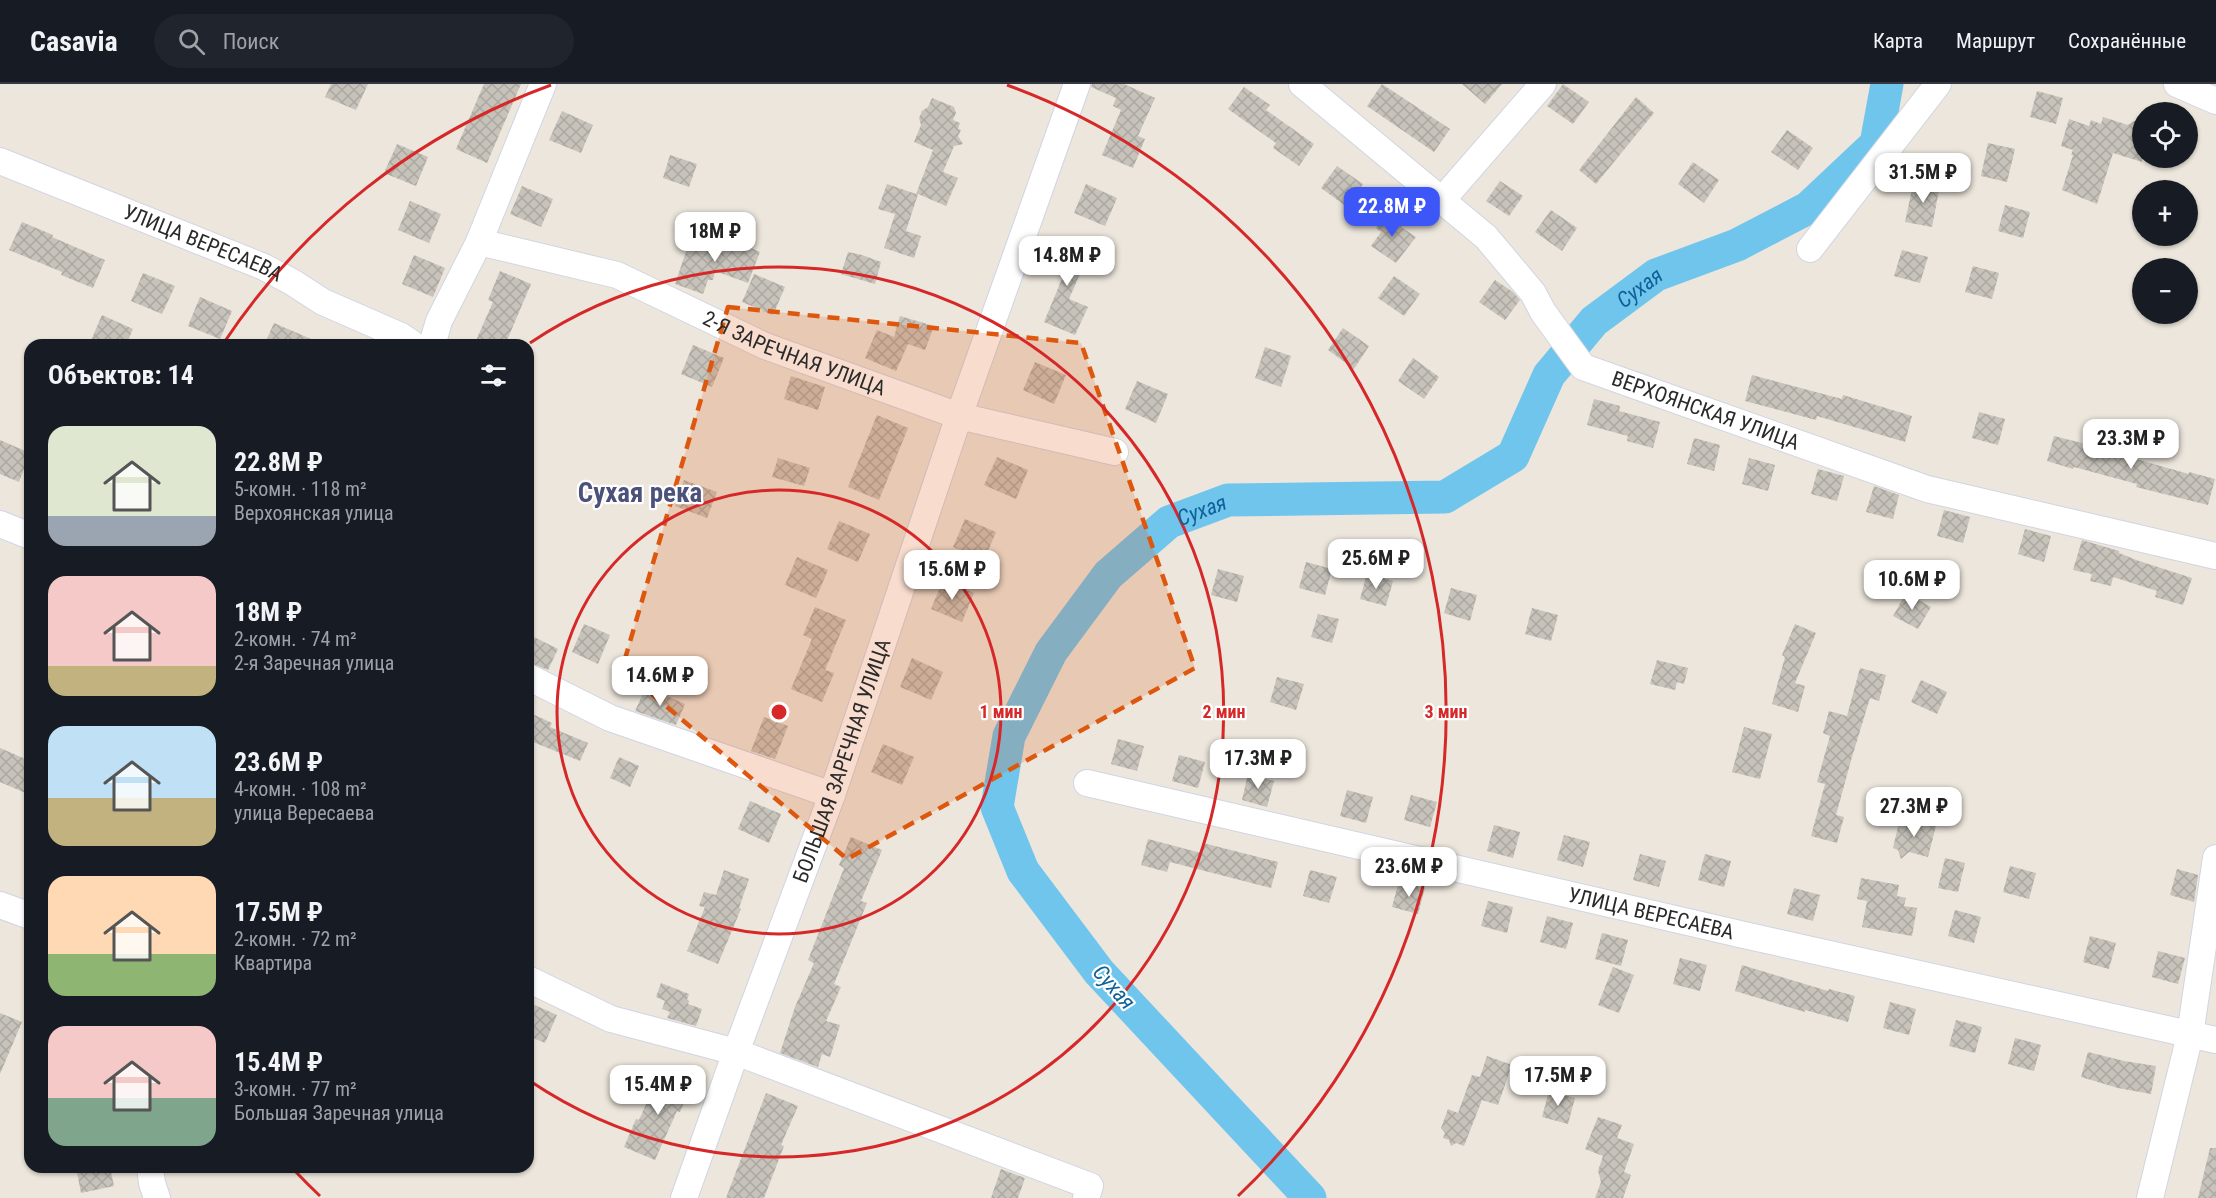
<!DOCTYPE html>
<html lang="ru">
<head>
<meta charset="utf-8">
<style>
	:root { --surface:#171b24; --page:#20242c; --text:#f1f3f6; --muted:#9ea1a6; --line:#363941; --accent:#3d56f8 }
	body { margin:0; font-family:"Roboto Condensed",sans-serif; background:var(--page); color:var(--text); height:100vh; display:flex; flex-direction:column; font-size:22px; white-space:nowrap }
	* { box-sizing:border-box; margin:0 }
	p { font-size:20px; color:var(--muted) }
	.icon { flex:none; width:33px; height:33px; fill:none; stroke:currentColor; stroke-width:2; stroke-linecap:round; stroke-linejoin:round }
	.map { position:relative; flex:1; overflow:hidden }
	.drawer { position:absolute; left:24px; top:255px; width:510px; height:834px; display:flex; flex-direction:column; background:var(--surface); border-radius:18px; box-shadow:0 2px 4px #0004 }
	.drawer>* { flex:none }
	.controls { position:absolute; left:2132px; top:18px; display:grid; gap:12px }
	.controls a { display:grid; place-items:center; width:66px; height:66px; border-radius:50%; background:var(--surface); box-shadow:0 2px 4px #0004; font-size:30px }
	.price { position:absolute; translate:-50% -51px; padding:0 14px; border-radius:12px; background:#fff; color:#222; font-size:20px; line-height:39px; filter:drop-shadow(0 2px 3px #0008) }
	.price::after { content:''; position:absolute; left:50%; top:36px; width:18px; height:14px; margin-left:-9px; background:inherit; clip-path:polygon(0 0,100% 0,50% 100%) }
	.price.current { background:var(--accent); color:#fff }
	ul { padding:0; list-style:none }
	li { display:flex; align-items:center; gap:18px; height:150px; padding:0 24px }
	li span { display:grid; place-items:center; flex:none; width:168px; height:120px; border-radius:18px; color:#555 }
	li>.icon { margin-inline-start:auto }
	span .icon { width:72px; height:72px; fill:#fffc; stroke-width:1 }
	li b { font-size:26px }
	h2 { display:flex; justify-content:space-between; align-items:center; height:72px; padding:0 24px; font-size:26px }
	header { display:flex; align-items:center; gap:36px; box-sizing:border-box; height:84px; padding:0 30px; background:var(--surface); border-bottom:2px solid var(--line) }
	header strong { font-size:28px }
	nav { display:flex; gap:33px; margin-inline-start:auto; font-size:21px }
	.search { width:420px; height:54px; background:var(--page); display:flex; align-items:center; gap:15px; box-sizing:border-box; padding:0 21px; border-radius:33px; color:var(--muted); font-size:22px }
	.map>svg:first-child { display:block }
	.lines { fill:none; stroke-linecap:round; stroke-linejoin:round }
	.river { stroke:#70c5ed; stroke-width:33 }
	.building { fill:url(#building-cross-hatch) }
	.minor-casing { stroke:#d1d4e3; stroke-width:28 }
	.minor { stroke:#fff; stroke-width:26 }
	.marked { fill:#de570e; fill-opacity:0.2; stroke:#de570e; stroke-width:4.5; stroke-dasharray:12 8; stroke-linejoin:round }
	.ring { fill:none; stroke:#d62828; stroke-width:3 }
	.labels { text-anchor:middle; dominant-baseline:central; stroke-width:4.5; stroke-linejoin:round; paint-order:stroke }
	.street-label { font-size:21px; fill:#2a2a2a; stroke:#fff }
	.water-label { font-size:22px; font-style:italic; fill:#0e6299; stroke:#fff }
	.district-label { font-size:27px; font-weight:bold; fill:#4b517a; stroke:#fff }
	.centre { fill:#d62828; stroke:#fff; stroke-width:3 }
	.ring-label { font-size:18px; text-anchor:middle; font-weight:bold; fill:#d62828; stroke:#fff; stroke-width:4.5; stroke-linejoin:round; paint-order:stroke }
</style>
</head>
<body>
<header>
<strong>Casavia</strong>
<div class="search"><svg class="icon" aria-label="search" viewBox="0 0 24 24"><circle cx="10" cy="10" r="6"/><path d="M15 15l6 6"/></svg>Поиск</div>
<nav><a>Карта</a><a>Маршрут</a><a>Сохранённые</a></nav>
</header>
<div class="map">
<svg width="2216" height="1114" viewBox="0 0 2216 1114">
	<defs>
		<pattern id="building-cross-hatch" width="8" height="8" patternUnits="userSpaceOnUse" patternTransform="scale(1.5)"><rect width="8" height="8" fill="#c7c3bb"/><path d="M0 0l8 8M0 8l8-8" fill="none" stroke="#aba8a1"/></pattern>
	</defs>
	<rect width="100%" height="100%" fill="#ece6dc"/>
	<g class="lines">
		<path class="river" id="s1" d="M1310,1114L1099,888L1023,787L997,723L1009,652L1051,568L1108,491L1169,438L1228,416L1445,413L1513,372L1549,291L1594,237L1656,191L1737,161L1808,124L1876,60L1887,0"/>
	</g>
	<path class="building" d="M331,0H368L356,26L325,13Z
		M484,0H521L487,79L456,65Z
		M1092,0H1124L1155,14L1138,52L1145,55L1133,84L1102,71L1121,26L1113,22L1116,14L1091,3Z
		M1382,0L1450,45L1434,68L1367,22Z
		M1462,0H1502L1485,20Z
		M1563,0L1589,18L1573,40L1547,22Z
		M1244,3L1270,21L1266,26L1314,60L1299,82L1273,64L1276,59L1228,25Z
		M2037,7L2063,14L2056,40L2030,33Z
		M1636,13L1654,29L1596,100L1579,86Z
		M932,14L954,23L956,29L953,36L960,39L958,45L961,46L958,52L963,60L954,62L943,88L958,94L946,122L918,110L906,147L921,152L914,174L884,164L895,130L878,125L887,100L916,110L933,66L914,58L921,41L919,34L922,27L928,23Z
		M562,27L593,41L581,69L549,56Z
		M2103,33L2128,41L2134,37L2142,40V78L2113,69L2097,120L2062,106L2073,71H2071L2073,66L2061,62L2069,35L2089,42L2091,36L2101,40Z
		M1787,46L1813,64L1798,86L1771,68Z
		M1988,59L2015,65L2007,98L1981,92Z
		M397,60L428,73L416,102L384,89Z
		M670,71L697,80L689,103L663,94Z
		M1693,78L1719,96L1704,119L1678,100Z
		M1337,82L1363,100L1347,123L1321,104Z
		M1914,96L1940,101L1932,143L1905,138Z
		M1500,97L1523,112L1509,132L1486,117Z
		M1086,100L1117,114L1105,142L1074,129Z
		M522,102L553,115L541,143L510,130Z
		M410,117L441,130L429,159L398,146Z
		M2005,121L2030,128L2023,154L1998,147Z
		M1551,126L1577,144L1562,167L1535,148Z
		M1387,127L1404,139L1401,143L1416,153L1396,179L1371,162L1381,148L1376,144Z
		M22,138L53,151L52,153L105,176L93,204L61,191L62,188L9,166Z
		M691,153L715,159L716,155L743,163L744,161L760,168L748,199L715,187L713,196H708L703,210L675,200Z
		M1059,154L1090,167L1069,215L1088,223L1075,251L1044,238L1064,190L1047,182Z
		M1902,166L1928,173L1920,199L1894,192Z
		M848,168L862,171L881,178L875,200L841,190Z
		M414,171L445,184L433,213L402,200Z
		M1973,182L1999,189L1992,215L1965,208Z
		M500,187L531,200L505,261H474L493,218L488,216Z
		M143,189L175,202L162,230L131,217Z
		M754,190L785,203L773,231L742,218Z
		M1394,192L1420,210L1404,232L1378,214Z
		M1495,196L1513,208L1520,216L1505,236L1479,218Z
		M200,213L232,227L220,255L188,242Z
		M102,231L133,245L126,261H89Z
		M900,232L934,242L925,266L908,260L896,287L865,274L877,246L894,253Z
		M274,239L325,261H264Z
		M1343,244L1369,262L1354,285L1328,266Z
		M693,261L724,274L712,303L681,290Z
		M1265,263L1291,272L1281,303L1255,294Z
		M1413,274L1439,293L1424,315L1398,297Z
		M1035,278L1066,291L1054,320L1023,306Z
		M1752,291L1842,315L1843,311L1912,332L1905,358L1817,332L1816,336L1745,317Z
		M791,292L825,303L818,326L784,315Z
		M1137,297L1168,310L1156,339L1125,325Z
		M1594,315L1620,322L1619,327L1660,338L1653,364L1627,357L1628,352L1587,341Z
		M1979,328L2005,335L1998,361L1972,354Z
		M877,331L908,344L879,416L848,403Z
		M2054,352L2126,370L2125,372L2189,390V388L2215,395L2208,421L2136,403L2137,400L2074,383L2073,385L2047,377Z
		M1694,354L1720,361L1714,387L1687,380Z
		M0,356L30,369L19,398L0,390Z
		M997,373L1028,386L1016,415L984,401Z
		M778,374L810,384L804,402L772,393Z
		M1749,374L1775,381L1768,407L1742,400Z
		M1818,385L1844,392L1837,417L1811,410Z
		M684,396L717,408L707,434L675,422Z
		M1874,402L1899,411L1893,435L1866,428Z
		M1944,426L1970,433L1963,459L1937,452Z
		M965,435L996,448L984,476L953,463Z
		M839,437L870,450L858,478L827,465Z
		M2025,445L2051,452L2044,478L2018,470Z
		M2082,456L2119,467V469L2139,477L2192,494L2183,521L2155,513L2157,507L2113,493L2111,502L2090,497L2092,490L2073,486Z
		M797,473L828,486L816,514L785,501Z
		M1306,478L1332,485L1325,511L1299,504Z
		M1218,485L1244,492L1237,518L1211,511Z
		M1367,489L1393,497L1386,522L1360,515Z
		M943,496L974,509L962,538L931,525Z
		M1451,504L1477,511L1470,537L1444,529Z
		M1906,509L1931,523L1918,545L1893,532Z
		M815,523L846,536L825,586L834,589L822,618L791,605L812,555L803,551Z
		M1532,524L1558,531L1551,557L1525,550Z
		M1318,530L1339,535L1332,559L1311,553Z
		M584,540L610,551L598,580L572,568Z
		M1795,540L1816,549L1795,599L1805,602L1798,628L1772,620L1785,573L1782,571Z
		M528,550L558,565L548,586L528,578Z
		M912,574L943,588L931,616L900,603Z
		M1657,576L1688,584L1684,600L1677,598L1675,606L1650,600Z
		M1860,584L1886,591L1879,617L1870,614L1852,673L1836,731L1844,733L1837,759L1811,752L1825,700L1817,698L1830,652L1823,649L1829,627L1847,632Z
		M1277,593L1304,600L1296,626L1270,618Z
		M1921,596L1947,608L1937,630L1911,618Z
		M646,603L685,620L676,641L635,627Z
		M528,628L552,639L550,643L588,659L580,677L528,656Z
		M764,633L788,642L775,675L751,667Z
		M1744,643L1772,650L1760,695L1732,688Z
		M1118,655L1144,662L1137,687L1111,680Z
		M883,660L914,673L902,701L871,688Z
		M0,664L30,677V711L0,698Z
		M1179,671L1205,678L1198,704L1172,697Z
		M619,673L639,682L630,703L610,694Z
		M1248,690L1274,697L1267,723L1242,716Z
		M1347,706L1373,713L1366,739L1340,732Z
		M1411,711L1437,718L1430,743L1404,736Z
		M750,717L781,730L769,759L738,745Z
		M1900,734L1936,742L1928,773L1909,768L1901,775L1898,766L1893,764Z
		M1494,741L1520,748L1513,774L1487,767Z
		M1564,751L1590,758L1583,783L1557,776Z
		M851,753L882,766L861,817L867,819L834,900L841,903L826,937L840,941L830,973L822,970L818,983L780,969L795,923L814,879L808,876L844,784L839,781Z
		M1148,755L1201,769L1203,759L1278,778L1271,804L1170,778L1167,788L1141,781Z
		M1640,770L1666,777L1659,803L1633,796Z
		M1705,770L1731,777L1724,803L1698,796Z
		M1945,774L1965,779L1958,808L1938,804Z
		M2010,782L2036,789L2029,815L2003,808Z
		M2177,785L2198,791L2194,818L2170,811Z
		M724,786L749,795L739,824L741,825L718,880L687,867L705,823L699,822L704,808L716,811Z
		M1310,786L1337,793L1329,819L1303,812Z
		M1861,794L1899,801L1897,812L1906,814L1904,822L1917,824L1912,852L1862,843L1867,817L1857,815Z
		M1399,797L1425,804L1418,830L1392,823Z
		M1794,804L1820,811L1813,837L1787,830Z
		M1488,817L1513,823L1507,849L1481,842Z
		M1955,826L1981,833L1974,859L1948,852Z
		M1547,832L1573,839L1566,865L1540,858Z
		M1602,849L1628,856L1621,882L1595,875Z
		M2090,852L2116,859L2109,885L2083,878Z
		M2158,867L2185,874L2178,900L2152,893Z
		M1680,874L1707,881L1700,907L1673,900Z
		M1742,881L1828,907L1829,905L1855,912L1848,938L1805,926V928L1735,907Z
		M1613,883L1634,891L1619,929L1598,921Z
		M661,899L689,910L687,916L689,917L688,920L702,925L696,942L667,934L670,928L662,925L665,917L656,913Z
		M528,918L557,931L545,959L528,952Z
		M1890,918L1916,925L1909,951L1883,944Z
		M0,929L22,938L0,990Z
		M1956,936L1982,943L1975,969L1949,962Z
		M2015,954L2041,961L2034,987L2008,980Z
		M2088,968L2124,977L2156,982L2151,1010L2118,1004L2081,993Z
		M1487,972L1512,981L1498,1021L1482,1016L1464,1062L1456,1059L1451,1062L1449,1056L1443,1054L1445,1049L1441,1044L1448,1025L1458,1029L1472,991L1480,993Z
		M661,987L692,1000L680,1028L677,1027L655,1076L624,1063L636,1035L639,1036Z
		M1549,1007L1575,1014L1568,1040L1542,1033Z
		M766,1009L798,1022L781,1061L784,1062L764,1114H726Z
		M1598,1033L1622,1041L1617,1054L1634,1060L1624,1088L1631,1091L1623,1114H1595L1601,1098L1598,1087L1603,1072L1585,1065Z
		M2210,1064H2216V1114H2198Z
		M76,1083H110L114,1102L81,1109Z
		M1001,1085L1025,1094L1018,1114H991Z"/>
	<g class="lines">
		<defs>
			<g id="minor">
				<path id="s2" d="M1302,0L1486,153L1533,209L1543,228L1583,283L1927,405L2216,472"/>
				<path d="M2177,0L2216,17"/>
				<path id="s3" d="M0,77L264,183L292,198L323,218L401,252L414,261"/>
				<path d="M1442,116L1543,0"/>
				<path id="s4" d="M479,158L617,191L765,262L959,332L1115,368"/>
				<path d="M1810,165L1938,0"/>
				<path d="M432,261L439,237L479,158L543,0"/>
				<path d="M0,440L30,452"/>
				<path d="M528,593L610,634L832,711"/>
				<path id="s5" d="M1087,699L1744,851L2216,956"/>
				<path d="M0,821L30,832"/>
				<path d="M528,895L611,935L736,968L1090,1102L1086,1114"/>
				<path d="M150,1083L152,1099L157,1114"/>
				<path id="s6" d="M684,1114L736,968L832,711L959,332L1077,0"/>
				<path d="M2150,1114L2190,951L2216,774"/>
			</g>
		</defs>
		<use href="#minor" class="minor-casing"/>
		<use href="#minor" class="minor"/>
	</g>
	<path class="marked" d="M728,223L1081,259L1195,584L847,775L622,585Z"/>
	<g class="ring">
		<circle cx="779" cy="628" r="222"/>
		<path d="M530 259A445 445 0 1 1 530 997"/>
		<path d="M320 1112A667 667 0 0 1 295 1087M223 260A667 667 0 0 1 551 1M1007 1A667 667 0 0 1 1238 1112"/>
	</g>
	<g class="labels">
		<g class="street-label">
			<text stroke="none"><textPath href="#s3" startOffset="219">УЛИЦА ВЕРЕСАЕВА</textPath></text>
			<text stroke="none"><textPath href="#s4" startOffset="336">2-Я ЗАРЕЧНАЯ УЛИЦА</textPath></text>
			<text stroke="none"><textPath href="#s2" startOffset="532">ВЕРХОЯНСКАЯ УЛИЦА</textPath></text>
			<text stroke="none"><textPath href="#s6" startOffset="465">БОЛЬШАЯ ЗАРЕЧНАЯ УЛИЦА</textPath></text>
			<text stroke="none"><textPath href="#s5" startOffset="579">УЛИЦА ВЕРЕСАЕВА</textPath></text>
		</g>
		<g class="water-label">
			<text stroke="none"><textPath href="#s1" startOffset="1422">Сухая</textPath></text>
			<text stroke="none"><textPath href="#s1" startOffset="882">Сухая</textPath></text>
			<text transform="translate(1114 903) rotate(48)">Сухая</text>
		</g>
		<g class="district-label">
			<text x="640" y="409">Сухая река</text>
		</g>
	</g>
	<circle cx="779" cy="628" r="9" class="centre"/>
	<g class="ring-label">
		<text x="1001" y="634">1 мин</text>
		<text x="1224" y="634">2 мин</text>
		<text x="1446" y="634">3 мин</text>
	</g>
</svg>
<div class="controls">
<a><svg class="icon" aria-label="locate" viewBox="0 0 24 24"><circle cx="12" cy="12" r="6"/><path d="M12 2v4M12 18v4M2 12h4M18 12h4"/></svg></a>
<a>+</a>
<a>−</a>
</div>
<b class="price" style="left:1923px;top:120px">31.5M ₽</b>
<b class="price current" style="left:1392px;top:154px">22.8M ₽</b>
<b class="price" style="left:715px;top:179px">18M ₽</b>
<b class="price" style="left:1067px;top:203px">14.8M ₽</b>
<b class="price" style="left:2131px;top:386px">23.3M ₽</b>
<b class="price" style="left:1376px;top:506px">25.6M ₽</b>
<b class="price" style="left:952px;top:517px">15.6M ₽</b>
<b class="price" style="left:1912px;top:527px">10.6M ₽</b>
<b class="price" style="left:660px;top:623px">14.6M ₽</b>
<b class="price" style="left:1258px;top:706px">17.3M ₽</b>
<b class="price" style="left:1914px;top:754px">27.3M ₽</b>
<b class="price" style="left:1409px;top:814px">23.6M ₽</b>
<b class="price" style="left:1558px;top:1023px">17.5M ₽</b>
<b class="price" style="left:658px;top:1032px">15.4M ₽</b>
<section class="drawer">
<h2>Объектов: 14<svg class="icon" aria-label="filters" viewBox="0 0 24 24"><path d="M4 7h16M4 17h16"/><circle cx="9" cy="7" r="2"/><circle cx="15" cy="17" r="2"/></svg></h2>
<ul>
<li><span style="background:linear-gradient(#dfe7d0 75%,#9aa5b1 0)"><svg class="icon" aria-label="home" viewBox="0 0 24 24"><path d="M3 11l9-7 9 7M6 9v11h12V9"/></svg></span><div><b>22.8M ₽</b><p>5-комн. · 118 m²</p><p>Верхоянская улица</p></div></li>
<li><span style="background:linear-gradient(#f6c9c9 75%,#c2b280 0)"><svg class="icon" aria-label="home" viewBox="0 0 24 24"><path d="M3 11l9-7 9 7M6 9v11h12V9"/></svg></span><div><b>18M ₽</b><p>2-комн. · 74 m²</p><p>2-я Заречная улица</p></div></li>
<li><span style="background:linear-gradient(#bfe0f5 60%,#c2b280 0)"><svg class="icon" aria-label="home" viewBox="0 0 24 24"><path d="M3 11l9-7 9 7M6 9v11h12V9"/></svg></span><div><b>23.6M ₽</b><p>4-комн. · 108 m²</p><p>улица Вересаева</p></div></li>
<li><span style="background:linear-gradient(#ffd9b3 65%,#8fb573 0)"><svg class="icon" aria-label="home" viewBox="0 0 24 24"><path d="M3 11l9-7 9 7M6 9v11h12V9"/></svg></span><div><b>17.5M ₽</b><p>2-комн. · 72 m²</p><p>Квартира</p></div></li>
<li><span style="background:linear-gradient(#f6c9c9 60%,#7fa58c 0)"><svg class="icon" aria-label="home" viewBox="0 0 24 24"><path d="M3 11l9-7 9 7M6 9v11h12V9"/></svg></span><div><b>15.4M ₽</b><p>3-комн. · 77 m²</p><p>Большая Заречная улица</p></div></li>
</ul>
</section>
</div>
</body>
</html>
